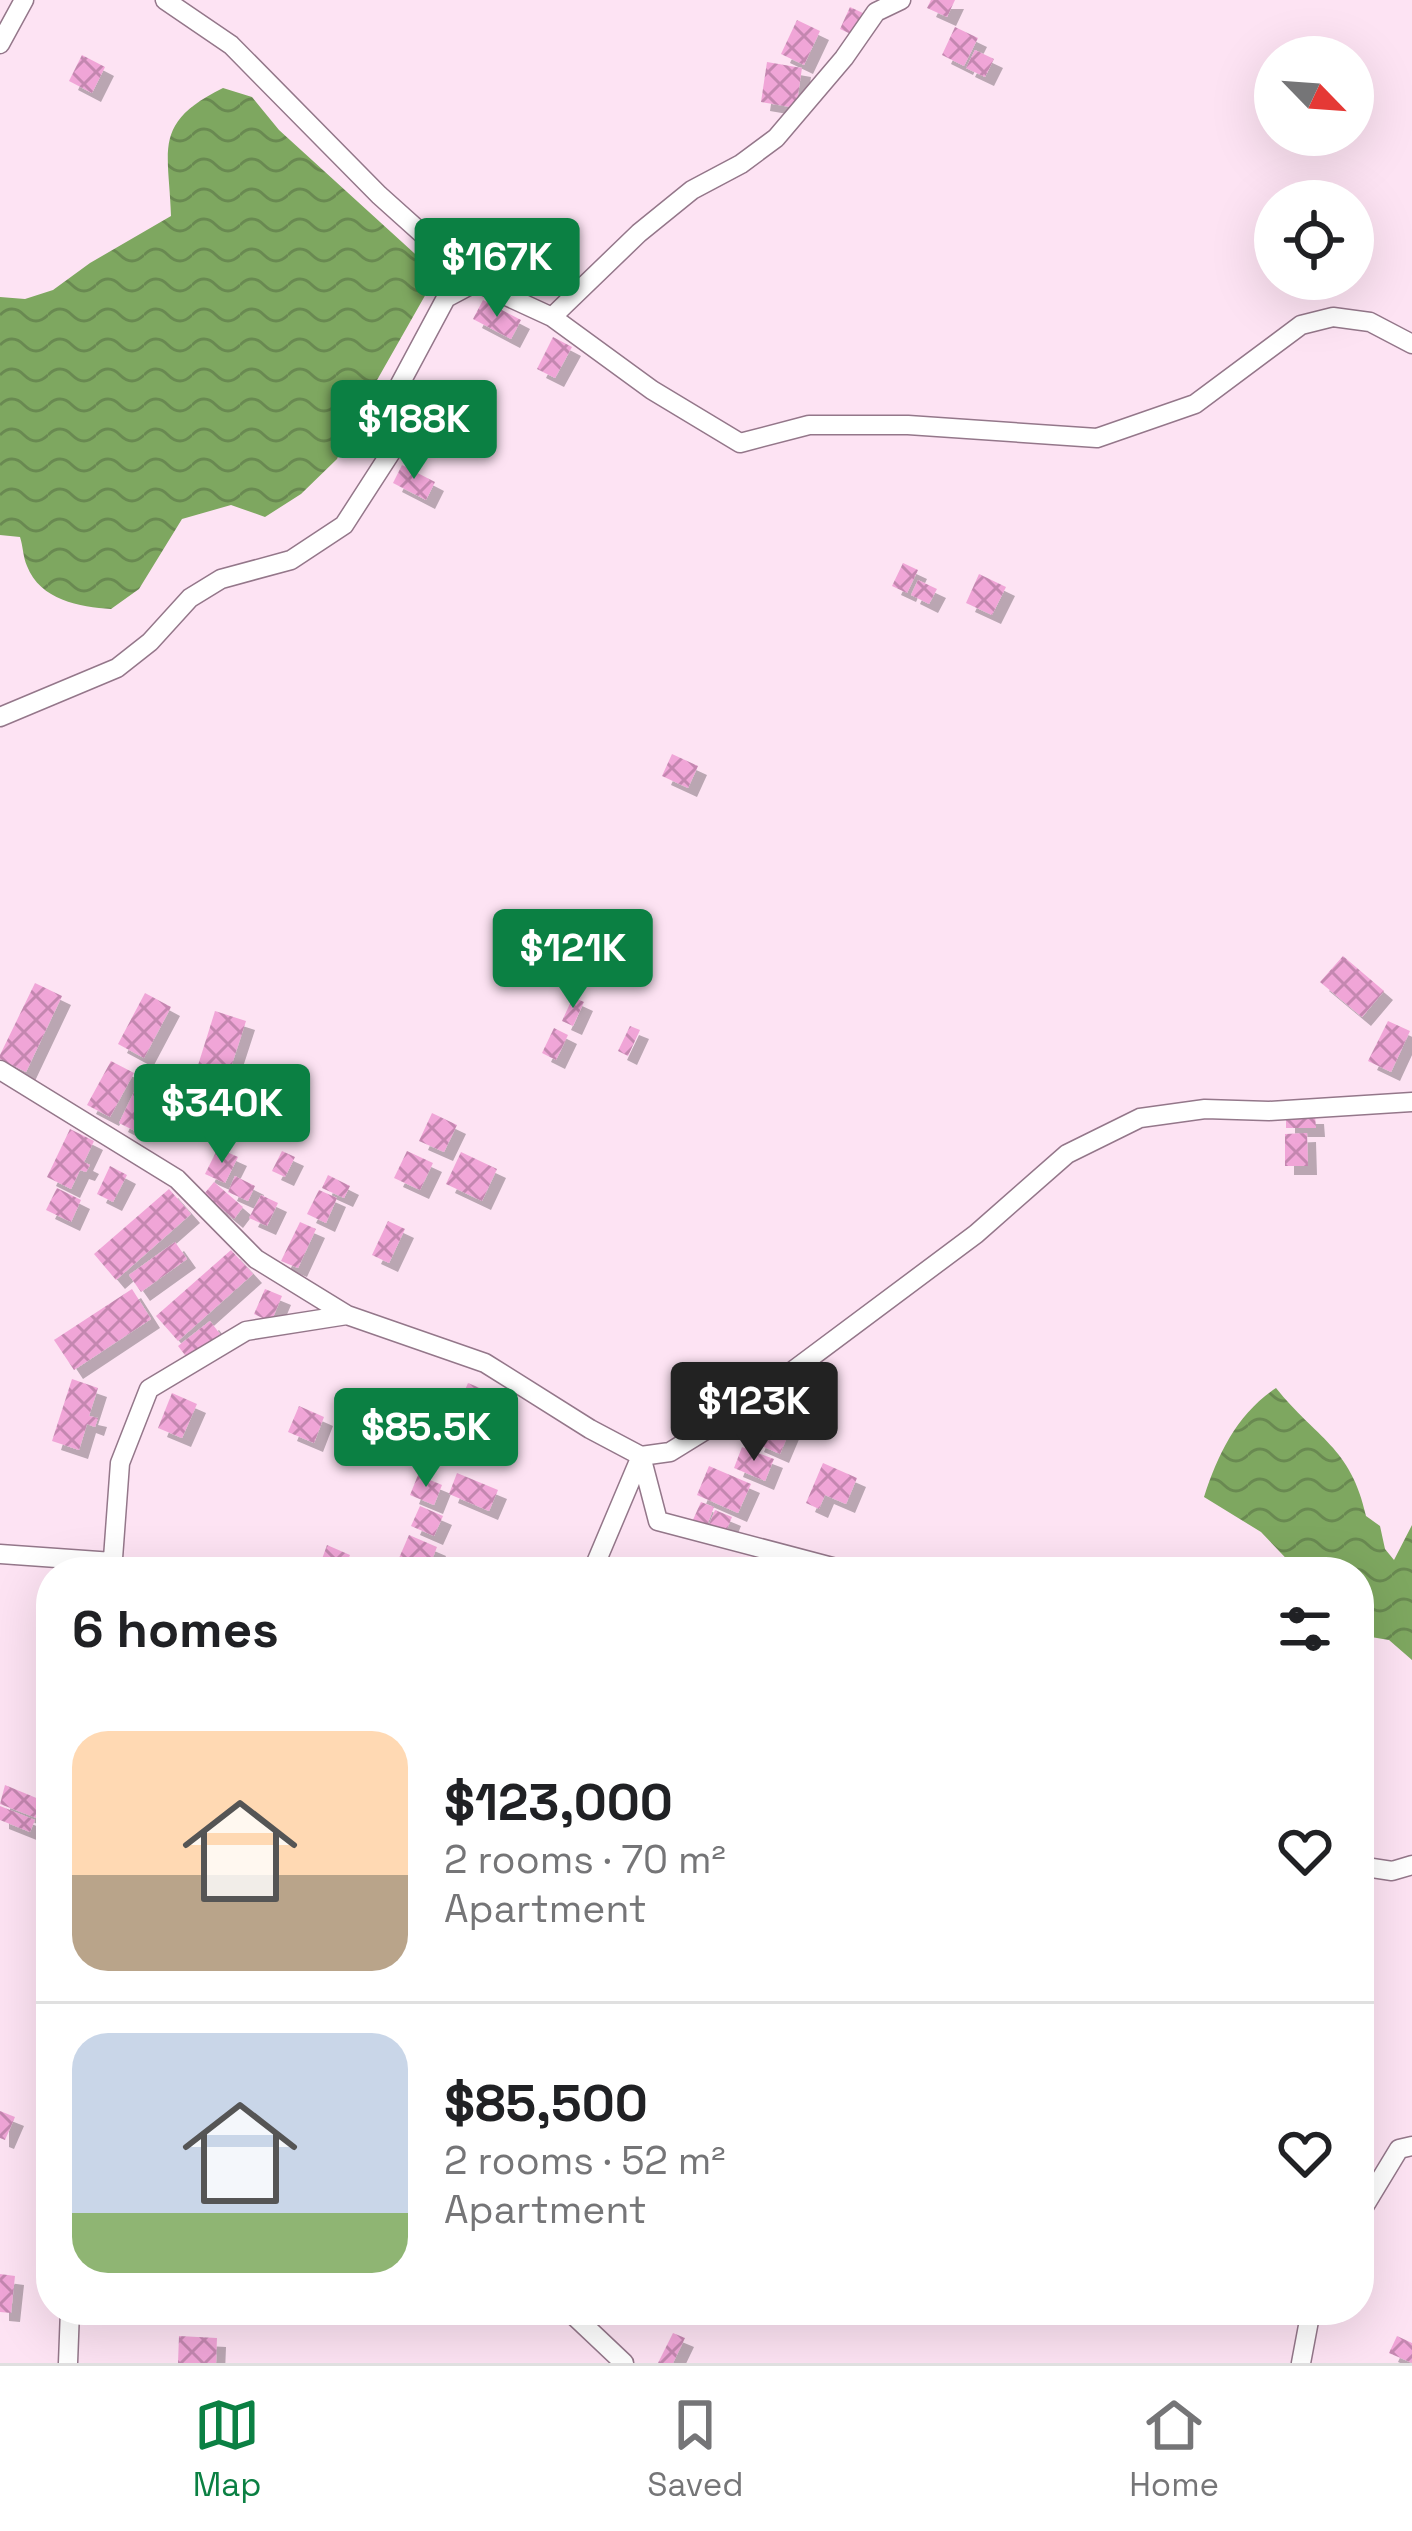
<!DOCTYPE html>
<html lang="en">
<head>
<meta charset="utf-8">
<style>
	:root { --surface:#fff; --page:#f6f6f6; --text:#202124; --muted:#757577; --line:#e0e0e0; --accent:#0b8043 }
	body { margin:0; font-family:"Space Grotesk",sans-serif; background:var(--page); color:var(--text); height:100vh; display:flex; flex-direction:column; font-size:45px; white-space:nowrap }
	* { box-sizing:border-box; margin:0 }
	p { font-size:39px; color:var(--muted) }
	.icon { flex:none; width:66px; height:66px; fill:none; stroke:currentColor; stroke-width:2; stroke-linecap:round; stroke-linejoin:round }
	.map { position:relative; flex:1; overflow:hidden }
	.side { position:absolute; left:36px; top:1557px; width:1338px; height:768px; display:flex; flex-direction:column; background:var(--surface); border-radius:48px; box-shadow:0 12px 48px #0002 }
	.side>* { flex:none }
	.needle { width:78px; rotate:115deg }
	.fabs { position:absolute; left:1254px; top:36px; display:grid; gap:24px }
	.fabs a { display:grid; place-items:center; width:120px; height:120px; border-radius:50%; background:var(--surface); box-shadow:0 12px 48px #0002; font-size:60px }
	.price { position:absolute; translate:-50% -102px; padding:0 27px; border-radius:12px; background:var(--accent); color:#fff; font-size:39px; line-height:78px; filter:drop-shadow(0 3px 6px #0008) }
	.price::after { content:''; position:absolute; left:50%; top:72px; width:36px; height:27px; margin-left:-18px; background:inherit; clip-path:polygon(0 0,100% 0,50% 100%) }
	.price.on { background:#222; color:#fff }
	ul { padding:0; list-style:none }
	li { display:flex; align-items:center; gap:36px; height:300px; padding:0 36px }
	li+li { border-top:3px solid var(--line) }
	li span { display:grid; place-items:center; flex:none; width:336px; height:240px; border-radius:36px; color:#555 }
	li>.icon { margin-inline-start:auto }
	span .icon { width:144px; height:144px; fill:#fffc; stroke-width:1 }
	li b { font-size:51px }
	h2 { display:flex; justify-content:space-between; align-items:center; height:144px; padding:0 36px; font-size:51px }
	.menu { display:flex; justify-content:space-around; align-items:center; height:168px; border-top:3px solid var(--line); background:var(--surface); font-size:33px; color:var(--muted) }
	.menu a { display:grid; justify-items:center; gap:6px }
	.menu .on { color:var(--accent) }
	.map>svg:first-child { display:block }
	.water { fill:url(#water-waves) }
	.building { fill:url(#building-cross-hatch); filter:url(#shadow) }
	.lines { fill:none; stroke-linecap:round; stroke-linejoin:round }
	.minor-casing { stroke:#94778a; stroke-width:21 }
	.minor { stroke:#fff; stroke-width:18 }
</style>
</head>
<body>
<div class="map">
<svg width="1412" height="2363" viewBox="0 0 1412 2363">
	<defs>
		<pattern id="water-waves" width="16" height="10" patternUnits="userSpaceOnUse" patternTransform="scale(3)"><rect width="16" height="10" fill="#7ea760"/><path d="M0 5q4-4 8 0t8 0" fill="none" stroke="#698951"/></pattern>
		<pattern id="building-cross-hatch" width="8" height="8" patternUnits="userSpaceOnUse" patternTransform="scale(3)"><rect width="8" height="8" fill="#f0a5d7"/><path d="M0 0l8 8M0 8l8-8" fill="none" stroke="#c487b0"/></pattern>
		<filter id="shadow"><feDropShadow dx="9" dy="9" stdDeviation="0" flood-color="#0004"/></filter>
	</defs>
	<rect width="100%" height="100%" fill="#fde3f3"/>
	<path class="water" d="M223,88L252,97L279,130L425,263L435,278L356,417L337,459L301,494L265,517L231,505L182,519L139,589L111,609C80,607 40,600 27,566C23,557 23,546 20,537L0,535V297L25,299L53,290L90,263L171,216C169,149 152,123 223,88Z
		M1276,1388C1316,1438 1351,1447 1366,1516L1380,1526L1385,1549L1394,1560L1412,1525V1660L1389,1640L1359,1635V1572H1299L1261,1532L1204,1497C1218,1454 1237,1414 1276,1388Z"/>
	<path class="building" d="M931,0H955L947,17L927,8Z
		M850,7L865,14L855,36L840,29Z
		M797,20L820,31L804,65L781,54Z
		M955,27L978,38L964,66L942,55Z
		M975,50L994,59L985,77L966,68Z
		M82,55L105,67L92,93L69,81Z
		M767,62L802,68L796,108L761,102Z
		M483,300L521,320L511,339L473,319Z
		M553,337L572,347L555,378L537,369Z
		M402,465L435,482L426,500L393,483Z
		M903,563L918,570L907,593L892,586Z
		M979,574L1006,587L992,615L966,603Z
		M918,580L937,589L929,604L911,595Z
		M672,754L698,766L688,788L662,776Z
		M1343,956L1384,991L1362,1017L1320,982Z
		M35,983L62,996L26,1072L0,1059V1055Z
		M145,993L171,1007L144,1058L118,1044Z
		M573,997L584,1002L573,1026L562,1021Z
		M215,1011L246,1021L219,1104L189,1094Z
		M1388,1021L1410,1031L1391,1072L1368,1061Z
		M630,1026L640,1030L628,1056L618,1051Z
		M554,1028L568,1035L556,1060L542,1053Z
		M111,1061L134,1073L110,1117L87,1105Z
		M136,1088L156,1098L139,1133L119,1123Z
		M172,1095L189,1103L182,1117L165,1110Z
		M432,1113L457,1125L444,1152L419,1141Z
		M1286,1115H1315L1316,1128H1286Z
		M70,1129L94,1141L84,1162L90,1165L86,1172L80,1170L71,1189L47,1177Z
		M1307,1133L1308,1166H1285V1134Z
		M218,1148L238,1157L225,1183L205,1174Z
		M282,1151L295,1157L285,1177L272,1171Z
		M407,1151L433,1163L420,1190L394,1178Z
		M461,1152L497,1169L482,1201L446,1184Z
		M110,1166L127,1175L113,1202L97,1194Z
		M328,1175L350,1186L344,1198L322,1188Z
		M235,1176L255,1186L248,1201L228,1192Z
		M214,1182L243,1207L234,1219L204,1194Z
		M57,1188L81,1200L71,1222L46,1210Z
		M169,1189L191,1214L116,1280L94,1254Z
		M319,1190L337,1198L326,1223L307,1214Z
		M261,1195L278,1203L267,1226L249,1218Z
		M388,1221L405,1229L389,1263L372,1255Z
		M300,1222L316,1229L298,1268L281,1261Z
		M175,1242L187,1259L141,1292L129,1275Z
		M231,1250L253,1274L178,1341L156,1316Z
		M132,1289L151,1319L74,1370L54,1340Z
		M265,1289L282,1296L271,1322L254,1314Z
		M210,1321L220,1334L188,1359L178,1346Z
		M72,1379L98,1388L89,1416L98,1418L95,1427L87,1424L79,1450L52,1441Z
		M468,1383L494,1394L475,1440L448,1429Z
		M172,1393L197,1404L182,1438L158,1428Z
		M299,1406L324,1417L314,1443L288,1432Z
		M766,1417L791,1428L780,1454L755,1443Z
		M742,1447L774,1459L765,1481L734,1468Z
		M823,1463L857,1478L846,1504L825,1495L819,1509L806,1503Z
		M709,1466L751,1484L738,1513L697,1495Z
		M457,1473L498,1490L489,1511L449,1494Z
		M418,1475L442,1485L434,1505L410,1495Z
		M701,1502L714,1507L706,1528L692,1522Z
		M420,1506L443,1516L434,1536L411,1526Z
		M715,1510L732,1517L725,1534L708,1527Z
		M409,1535L437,1547L428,1570L399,1558Z
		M327,1545L350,1555L345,1568L322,1559Z
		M5,1785L46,1802L39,1819L0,1804Z
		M0,1806L35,1820L30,1832L0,1820Z
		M0,2111L15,2117L5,2140L0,2138Z
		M0,2274L15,2276L11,2313L0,2312Z
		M673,2333L685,2338L673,2363H658Z
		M179,2336L217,2338L216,2363H178Z
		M1397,2336L1412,2343V2363L1389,2353Z"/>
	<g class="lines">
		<defs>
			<path id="minor" d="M165,0L231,45L379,195L476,282L552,317L652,390L740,443L809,425H908L1097,438L1195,404L1301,325L1333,317L1370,322L1412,344
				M0,44L24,0
				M552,317L639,233L692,190L741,164L776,138L844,58L876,12L901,0
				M0,717L117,668L150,642L190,598L221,579L291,560L344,525L395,446L389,427L400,384L446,298L476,282
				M0,1070L177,1179L256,1259L347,1315L485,1363L590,1429L641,1456L670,1452L751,1402L976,1234L1067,1154L1140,1118L1205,1109L1269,1111L1412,1102
				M641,1456L658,1521L851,1572
				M0,1554L113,1562
				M112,1572L120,1463L149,1389L246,1331L347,1315
				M592,1572L641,1456
				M1359,1866L1392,1871L1412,1865
				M1359,2215L1399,2149L1412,2146
				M568,2310L624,2363
				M68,2363L70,2310
				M1301,2363L1311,2310"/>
		</defs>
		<use href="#minor" class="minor-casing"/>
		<use href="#minor" class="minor"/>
	</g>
</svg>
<div class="fabs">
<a><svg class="needle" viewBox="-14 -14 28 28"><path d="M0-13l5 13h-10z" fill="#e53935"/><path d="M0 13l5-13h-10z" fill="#757577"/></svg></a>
<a><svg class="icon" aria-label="locate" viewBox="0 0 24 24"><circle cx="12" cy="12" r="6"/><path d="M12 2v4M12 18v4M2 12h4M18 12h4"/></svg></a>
</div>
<b class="price" style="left:497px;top:320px">$167K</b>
<b class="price" style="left:414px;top:482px">$188K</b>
<b class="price" style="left:573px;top:1011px">$121K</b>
<b class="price" style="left:222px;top:1166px">$340K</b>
<b class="price on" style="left:754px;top:1464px">$123K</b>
<b class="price" style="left:426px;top:1490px">$85.5K</b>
<section class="side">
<h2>6 homes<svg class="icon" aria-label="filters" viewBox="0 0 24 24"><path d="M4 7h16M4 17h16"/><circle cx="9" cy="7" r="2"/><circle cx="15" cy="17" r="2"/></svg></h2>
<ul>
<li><span style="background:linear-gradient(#ffd9b3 60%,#b9a48a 0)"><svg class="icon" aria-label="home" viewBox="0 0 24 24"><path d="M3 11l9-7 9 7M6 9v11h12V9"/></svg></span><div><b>$123,000</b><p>2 rooms · 70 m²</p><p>Apartment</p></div><svg class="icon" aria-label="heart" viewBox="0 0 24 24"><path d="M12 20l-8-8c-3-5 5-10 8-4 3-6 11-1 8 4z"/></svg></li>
<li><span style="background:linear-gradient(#c9d6e8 75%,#8fb573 0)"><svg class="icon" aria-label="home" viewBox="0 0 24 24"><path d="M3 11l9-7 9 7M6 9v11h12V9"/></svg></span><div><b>$85,500</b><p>2 rooms · 52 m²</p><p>Apartment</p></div><svg class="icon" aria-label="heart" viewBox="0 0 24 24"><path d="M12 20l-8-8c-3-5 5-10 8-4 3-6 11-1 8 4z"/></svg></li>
</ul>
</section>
</div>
<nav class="menu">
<a class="on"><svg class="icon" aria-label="map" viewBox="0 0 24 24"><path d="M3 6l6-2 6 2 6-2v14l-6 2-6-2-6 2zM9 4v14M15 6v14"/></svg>Map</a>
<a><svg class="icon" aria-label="saved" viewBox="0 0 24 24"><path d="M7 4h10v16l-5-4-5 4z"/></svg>Saved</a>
<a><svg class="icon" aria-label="home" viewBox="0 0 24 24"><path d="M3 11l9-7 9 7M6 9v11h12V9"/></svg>Home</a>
</nav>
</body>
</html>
